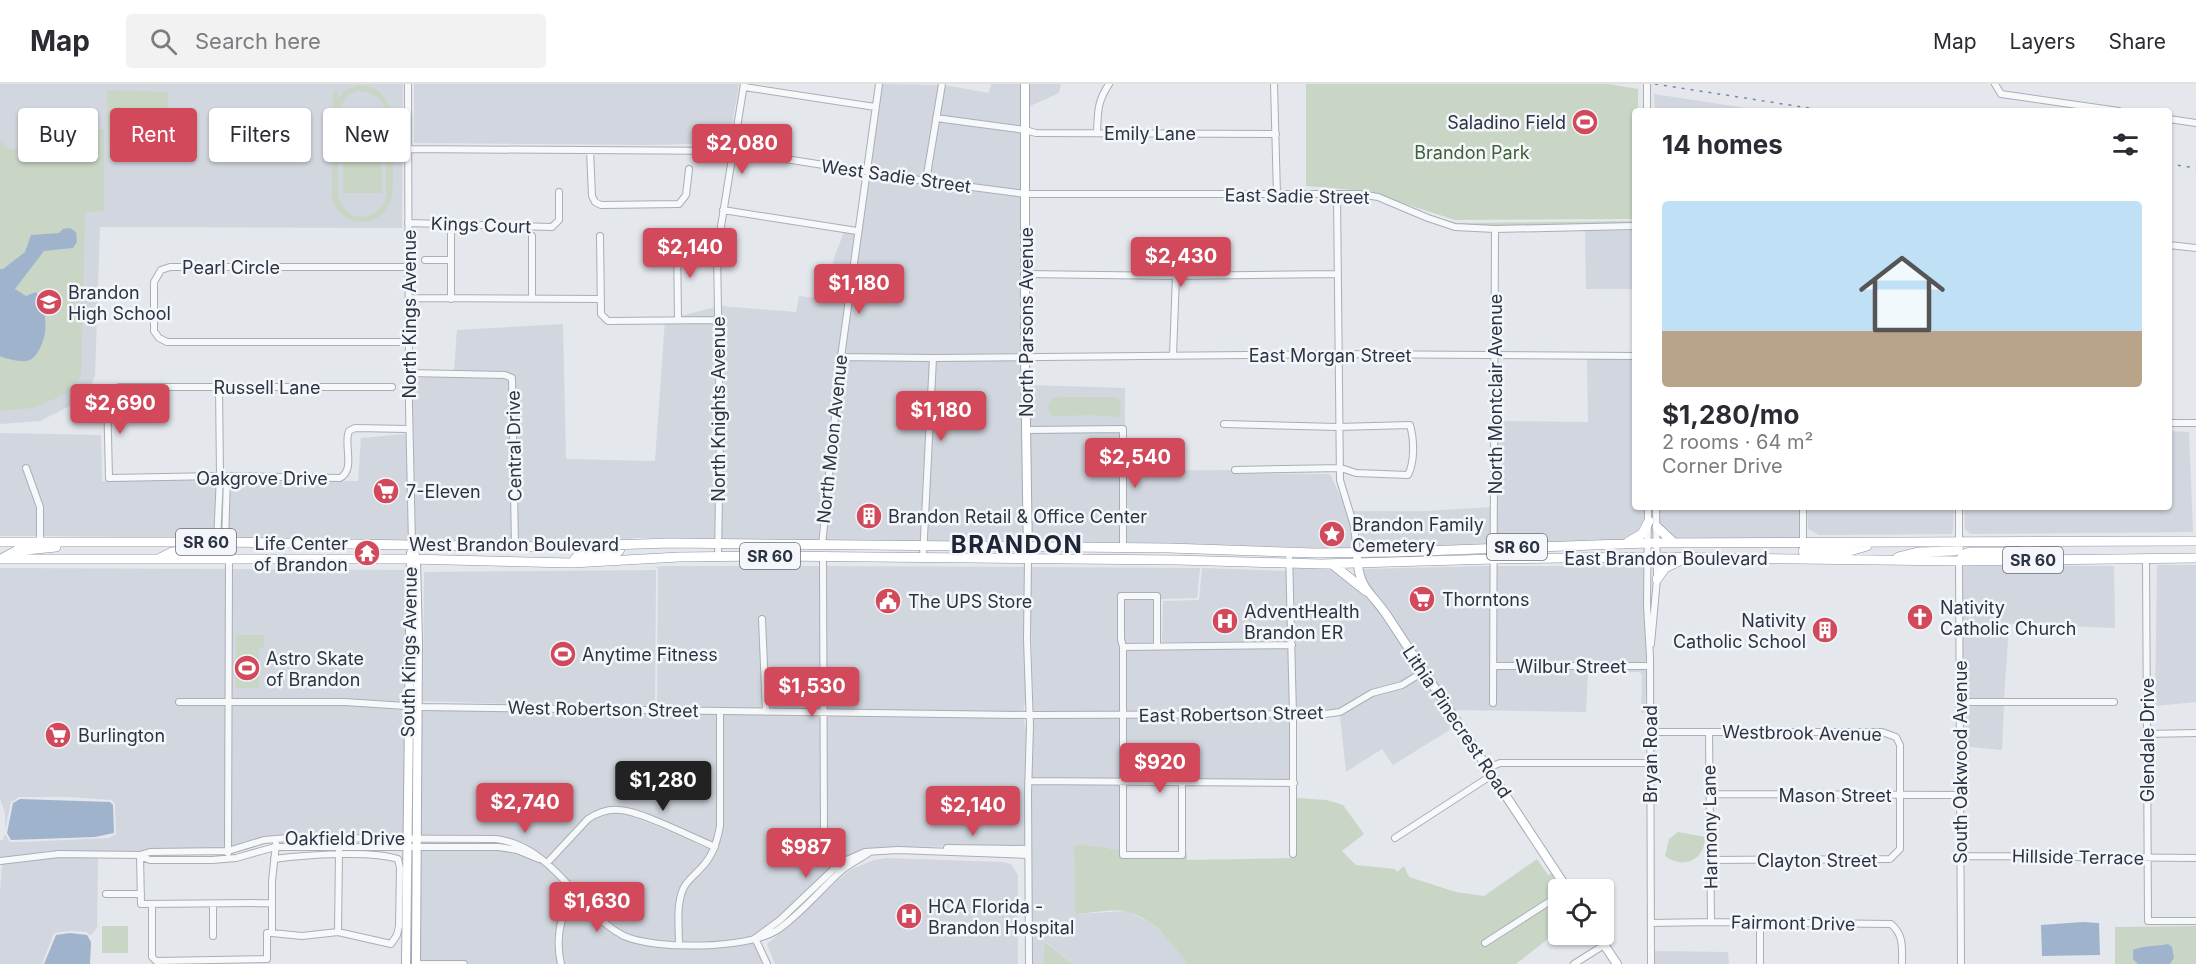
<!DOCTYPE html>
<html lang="en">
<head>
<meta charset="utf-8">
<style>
	:root { --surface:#fff; --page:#f2f2f3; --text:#2b2b33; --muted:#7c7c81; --line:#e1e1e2; --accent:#d1495b }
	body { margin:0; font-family:Inter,sans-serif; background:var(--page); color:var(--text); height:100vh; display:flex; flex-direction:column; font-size:22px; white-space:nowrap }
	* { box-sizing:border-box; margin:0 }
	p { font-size:20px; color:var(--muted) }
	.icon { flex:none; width:33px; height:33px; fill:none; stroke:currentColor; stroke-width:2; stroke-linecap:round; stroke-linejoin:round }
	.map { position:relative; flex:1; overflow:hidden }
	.panel { position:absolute; left:1632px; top:24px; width:540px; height:402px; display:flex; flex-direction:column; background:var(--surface); border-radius:6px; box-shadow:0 2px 4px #0004 }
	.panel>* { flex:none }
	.top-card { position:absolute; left:18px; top:24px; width:570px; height:54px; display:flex; gap:12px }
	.fabs { position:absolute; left:1548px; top:795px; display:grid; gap:12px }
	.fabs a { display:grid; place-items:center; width:66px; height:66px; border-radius:6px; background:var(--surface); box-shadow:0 2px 4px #0004; font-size:30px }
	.price { position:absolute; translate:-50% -51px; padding:0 14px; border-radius:6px; background:var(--accent); color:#fff; font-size:20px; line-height:39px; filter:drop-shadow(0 2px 3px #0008) }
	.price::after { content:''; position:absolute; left:50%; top:36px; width:18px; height:14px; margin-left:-9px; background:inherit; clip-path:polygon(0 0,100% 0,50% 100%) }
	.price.selected { background:#222; color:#fff }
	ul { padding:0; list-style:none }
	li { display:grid; align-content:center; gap:12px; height:318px; padding:0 30px }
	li+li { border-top:2px solid var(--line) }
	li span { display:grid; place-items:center; height:186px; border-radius:6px; color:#555 }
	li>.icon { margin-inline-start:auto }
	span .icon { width:108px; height:108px; fill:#fffc; stroke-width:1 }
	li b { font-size:26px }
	h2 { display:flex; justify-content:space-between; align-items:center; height:72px; padding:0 30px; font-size:26px }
	.tag { padding:0 21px; border-radius:6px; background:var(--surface); box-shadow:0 2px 4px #0004; font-size:21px; line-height:54px }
	.tag.selected { background:var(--accent); color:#fff }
	header { display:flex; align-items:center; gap:36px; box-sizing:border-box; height:84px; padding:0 30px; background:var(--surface); border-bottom:2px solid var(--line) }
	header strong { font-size:28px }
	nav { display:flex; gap:33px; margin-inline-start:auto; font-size:21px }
	.search { width:420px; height:54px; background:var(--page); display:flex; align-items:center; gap:15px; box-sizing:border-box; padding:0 21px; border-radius:6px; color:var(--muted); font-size:22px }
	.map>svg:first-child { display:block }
	.built { fill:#d2d6de }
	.green { fill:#c9d6c5; fill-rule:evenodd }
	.water { fill:#9fb4cc }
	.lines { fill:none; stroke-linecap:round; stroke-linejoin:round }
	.minor-casing { stroke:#a9aeb7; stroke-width:8 }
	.major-casing { stroke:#a3abb8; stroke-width:10 }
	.highway-casing { stroke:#8b94a3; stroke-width:10 }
	.minor { stroke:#f7f8fa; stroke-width:6 }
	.major { stroke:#fff; stroke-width:8 }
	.highway { stroke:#fff; stroke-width:9 }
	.rail { stroke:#7d8696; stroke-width:1.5; stroke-dasharray:3 6; stroke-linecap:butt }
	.labels { text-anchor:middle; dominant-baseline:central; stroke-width:5; stroke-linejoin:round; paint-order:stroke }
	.shield { fill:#f4f6f9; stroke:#676e7b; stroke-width:1.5 }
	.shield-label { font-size:16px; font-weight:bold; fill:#2b3445 }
	.poi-label { font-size:18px; fill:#2b3445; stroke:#f4f6f9; text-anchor:start }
	.street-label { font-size:18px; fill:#2b3445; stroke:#f4f6f9 }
	.park-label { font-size:18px; fill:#3f6138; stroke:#f4f6f9 }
	.district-label { font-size:24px; font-weight:bold; letter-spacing:1.5px; fill:#1d2536; stroke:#f4f6f9 }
</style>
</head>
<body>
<header>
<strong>Map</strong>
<div class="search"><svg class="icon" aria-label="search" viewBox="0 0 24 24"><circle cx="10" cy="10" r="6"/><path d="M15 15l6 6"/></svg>Search here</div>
<nav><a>Map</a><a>Layers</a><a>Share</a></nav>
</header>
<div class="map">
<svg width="2196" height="880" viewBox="0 0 2196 880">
	<rect width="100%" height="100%" fill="#e4e7ec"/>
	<path class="built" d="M0,0H403L402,144L100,143L95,291L86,314L40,337L0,340Z
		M414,0H739L729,59L647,61L414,59Z
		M881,0L939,1L924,94L870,85Z
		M991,0H1022V42L939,31L944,1L989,9Z
		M1028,0H1061L1059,9L1028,23Z
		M1654,10L1766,27H1655Z
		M938,37L1022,49L1023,107L929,95Z
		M869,91L1023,113L1022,269L933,271L844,270Z
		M1635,146V205H1586L1585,147Z
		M844,148L854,149L818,457L721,455L720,222L796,228L799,212L825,215L834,174Z
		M715,223L716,455L636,454L591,459L517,458L515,294L508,288L454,287L457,246L563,240L566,375L655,377L665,236Z
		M1023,275L1026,458L926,459L935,277Z
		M1587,275H1635V423H1646V437L1640,448L1623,457L1496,461L1498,337L1588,338Z
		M844,276L930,277L920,459L823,457Z
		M433,293L509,295L512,458L415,456L412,294Z
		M1029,301L1125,304V342L1030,343Z
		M2169,347L2189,348L2193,448L1970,450L1965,445L1964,423H2169Z
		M1120,348V458H1031L1030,349Z
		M0,349L101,351L102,397L217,396L215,454L43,452V422L27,380L22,382L38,424L37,452H0Z
		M407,350L410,456L228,454L229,396L358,397L361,354Z
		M1126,386L1128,387L1230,386H1233V389L1330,390L1345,422L1351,443L1354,465L1125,458Z
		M1492,423L1491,461L1359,465L1356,442L1352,427H1426Z
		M1659,423H1801V457L1675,456L1659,442Z
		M1807,423H1954L1953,448L1951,450L1819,451L1808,445Z
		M2157,481H2196V618L2155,622Z
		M666,482H820L821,625H768L764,532L760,533L763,625L657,623L658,485L656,483L636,484Z
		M826,482L1025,483L1026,613L1023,628L826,625Z
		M1491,482V622H1496V585H1647L1645,629H1641L1642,591L1640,588H1588L1586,628L1452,626L1370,507L1361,485Z
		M1496,482H1645V548L1647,579H1496Z
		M1962,482H2114L2115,544L2009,540L2004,615H1962Z
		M1030,483L1200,484L1197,514L1161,515L1160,559L1159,512L1121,509L1120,628H1033Z
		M0,484L226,485L225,614L177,615V620H225V764L150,765L138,768L49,767L0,774V756H3L5,750L10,758H21L109,754L116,750L115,720L112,716L70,713H19L11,718L5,746V729L0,715Z
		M1202,484L1287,487L1288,558H1162L1163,517L1199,516Z
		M1292,484L1334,485L1365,510L1383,531L1419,587L1401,598L1371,607L1339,625L1324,628H1296Z
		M231,485L407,486L405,619L345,615L230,614Z
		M656,486L655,625L423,617L424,488Z
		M1123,515H1154V559L1125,560Z
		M1289,564L1291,629L1125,628L1126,565Z
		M1422,592L1456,642L1393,681L1382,665L1346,688L1340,631L1373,612L1403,604Z
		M230,620L345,621L405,625L404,751H274L230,764Z
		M1962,621H2004L2002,666L1962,662Z
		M420,626L717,630V742L714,760L632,725L618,723L602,724L586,733L547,775L524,759L501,752L420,751Z
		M723,630L821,631L822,756L824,768L832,783L779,834L754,852L725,857L681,858L682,820L685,808L690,799L712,775L721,755L723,742Z
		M826,631L1023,634L1026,646L1025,762L885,763L864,765L836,779L829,766L827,755Z
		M1033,634H1120V695H1030Z
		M1125,634L1291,635V696L1125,695Z
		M1030,701H1120V766L1084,760L1074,762L1075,828L1077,830L1127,827L1149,838L1174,859L1187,880H1073L1046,858L1043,880H1032Z
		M611,729L630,731L711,765L701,780L683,800L676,858L648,856L619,846L599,830L550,779L589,738L596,733Z
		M420,766H499L516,769L545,781L571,808L565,817L557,842L556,865L558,880H466L464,876L419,877Z
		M59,773L98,774L97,844L90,852L87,848L70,847L54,849L42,880H0V809L2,780Z
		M886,774L1003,778L1011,780L1018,791V880H775L767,860L788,843L838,796L852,785L874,776Z
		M575,812L606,844L636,859L660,863H725L754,858L764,880H564L561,865L562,843L570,820Z
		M1654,867L1728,868L1729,880H1654Z"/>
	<path class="green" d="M1306,0H1608L1638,5V27H1635V135L1455,136L1365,107L1306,102Z
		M358,1C376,2 384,9 391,25C391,46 396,103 390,119C385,131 373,139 360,138C347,137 336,128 332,116L333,7L337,6L338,14L344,7ZM356,7C371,6 382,13 386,28V114C376,140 345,139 338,111V27L347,12Z
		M107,6L168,8L167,35L157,52L141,69L126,74H109Z
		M343,31H381L382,109H343Z
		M54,45H104V127L85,128L81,292L68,309L33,324L0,327V57L10,65L38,66Z
		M1419,127L1456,139L1635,137V139L1495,142L1456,140Z
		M1057,313H1116L1121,319L1120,333L1092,331L1052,332L1047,322L1053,314Z
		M236,551H264V564H259V604H236Z
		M1296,714L1327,716L1343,721L1364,750L1342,767L1356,781L1395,785L1397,788L1404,782L1409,793L1456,808L1484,812L1537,775L1548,791L1554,789L1564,805L1558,806V847L1516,880H1187C1173,859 1154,835 1128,828C1116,824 1090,829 1077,830L1075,828L1074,762L1083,760L1120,766L1121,774H1185V767L1187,770V776L1295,774Z
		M1678,748L1705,753C1705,776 1683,786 1665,772L1669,755Z
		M102,842H128V869H102Z
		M2196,842V880H2115V843Z
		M1045,858L1073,880H1043Z"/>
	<path class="water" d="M70,144L76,148L77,158L73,164L44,167L15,205L26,212L36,208C46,227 50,246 39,266C36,271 33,276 26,277C18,278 9,275 2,273L0,272V185H3L25,168L31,151L59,149L63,145Z
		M20,715L110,718L113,721L114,749L95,753L11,756L7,749L13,719Z
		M2083,838L2099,839L2100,871L2042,872L2041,841Z
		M70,849L87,851L91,858L90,880H44L56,851Z
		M2168,860L2172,863L2174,874L2170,880H2138L2133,875V866C2140,862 2158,862 2168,860Z"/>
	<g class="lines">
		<defs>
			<path id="minor" d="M408,0L409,322L412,460
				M1274,0L1277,111
				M1647,0V27
				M1995,0L2001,10L2119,27
				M744,3L875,23
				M936,34L1025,46L1036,49L1276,50
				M2169,35L2196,39
				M1097,48C1098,28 1097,18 1109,0
				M408,65L734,67L926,97L1025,110H1359L1378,113L1428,134L1455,143L1495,145L1635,142
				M590,66L592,112L595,118L601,121L679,120L686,111L689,85
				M926,97L942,0
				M1337,111L1340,396L1354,442L1357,469
				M723,126L857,147
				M408,139L552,143L559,136V108
				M451,150V215
				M532,152V215
				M600,152L601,230L608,237L718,236
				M677,154L678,236
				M2169,161L2196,164
				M425,176H451
				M409,183H170L161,186L154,198V247L159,254L167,258H409
				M1025,190L1176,192L1337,190
				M409,214L601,215
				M1173,271L1176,192
				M841,273L933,274L1338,270L1635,272
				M409,289L505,291L512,294L515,462
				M392,303H119L107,309L109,394L220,392L340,394C356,385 343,361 349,347L355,344L409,345
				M2169,339H2196
				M1224,340L1338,343L1410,341C1414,355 1415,377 1408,391L1356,389L1341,384L1235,386
				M1027,346L1123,345V464
				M26,384L40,423V458
				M1648,423L1647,522L1650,573L1651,880
				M1803,423V462
				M217,458L220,392L219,303
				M225,458L227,393
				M1959,459V423
				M822,461L841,273L879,0
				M1289,468L1293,632V770
				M718,473L720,348L717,167L744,0
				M823,473L824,756L828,772L840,788
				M923,473L933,274
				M1028,475L1027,555L1030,642L1028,709L1029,880
				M2146,475L2148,837H2196
				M1959,477L1961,880
				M762,535L766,628
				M1651,560L1657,495L1656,423
				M1157,562V512H1121V555L1123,563V771H1182V698
				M1123,563L1292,561
				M1493,582H1650
				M179,618H345L421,623L1026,631
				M1959,618H2114
				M1493,619L1495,145
				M1030,631L1325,630L1340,628L1372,609L1402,601L1423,588
				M1649,648H1882L1896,653L1900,661V765L1890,775L1712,776
				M1709,648L1711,838
				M2146,650L2196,649
				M1488,684L1500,679H1650
				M1028,697L1294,699
				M1710,710L1960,711
				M1395,754L1492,691
				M947,764L1028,765
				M228,769L229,475
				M140,771L141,820L272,819
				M140,772L150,776H212L236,774L275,763H499L517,766L539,775
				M1961,772L2196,774
				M0,777L59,770L140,771L150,768L228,767L264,756L288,754L496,755C536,760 560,792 586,820C597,833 608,844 624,852C656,866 746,865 776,847C797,834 821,805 840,788C849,780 860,775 870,768
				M547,779L588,735C597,729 607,725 619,726C638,726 694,754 715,763
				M106,810H141
				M152,820V873L156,877L267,875V849H272
				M213,820V852
				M1651,839L1711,838L1891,840C1904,851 1902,864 1902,880
				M1760,840V880
				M338,848L339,767
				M272,849L302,852L338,848L391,860L397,851L399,842L400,784L398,775C370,766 304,771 274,775
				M272,849V797L276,760
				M757,853L780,836L840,779L865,768L898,766L1028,771
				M755,854L767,880
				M1485,859L1558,812
				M679,861C679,843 676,822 683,805C687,796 695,791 701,784C713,772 717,758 720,742V627
				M416,880H464
				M561,880C555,854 561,829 574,807
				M1574,880L1604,861"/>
			<path id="major" d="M1025,0V272L1028,475
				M412,460L416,475L418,559L416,880
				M1357,472C1359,507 1371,507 1388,533L1568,806
				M1597,850L1617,880
				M406,880L411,469"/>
			<path id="highway" d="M1657,443L1674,459
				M0,458H217L551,463L670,459L1169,464L1316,469L1395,468L1649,459L2196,457
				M1628,458L1642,450L1649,437
				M1803,467H1850L1867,462
				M1898,473L1918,468L1955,467L1958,465L1959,459
				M160,474L172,468L213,465L217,458
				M0,475H409L572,479L679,473L773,472L1177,476L1321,480L1494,475L1648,473L1959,477L2196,474
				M1,475L16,467L56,463
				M1959,477L1964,470L1970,468H2015L2023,467L2035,461
				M572,479L578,471L614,469L619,467L622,461
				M1332,480L1366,507
				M1657,495L1665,484L1681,476"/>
		</defs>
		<use href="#minor" class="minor-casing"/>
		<use href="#major" class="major-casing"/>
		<use href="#highway" class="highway-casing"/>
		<use href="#minor" class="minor"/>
		<use href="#major" class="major"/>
		<use href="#highway" class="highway"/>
		<path class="rail" d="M1655,0L1828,27
			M2169,80L2196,84"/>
	</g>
	<defs>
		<symbol id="stadium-disc" viewBox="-11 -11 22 22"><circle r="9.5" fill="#d1495b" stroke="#f4f6f9"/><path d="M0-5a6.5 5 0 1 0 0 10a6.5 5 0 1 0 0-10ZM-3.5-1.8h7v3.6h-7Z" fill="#fff"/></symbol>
		<symbol id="school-disc" viewBox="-11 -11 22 22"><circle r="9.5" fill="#d1495b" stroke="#f4f6f9"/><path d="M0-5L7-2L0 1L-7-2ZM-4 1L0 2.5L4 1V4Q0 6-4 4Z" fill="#fff"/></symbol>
		<symbol id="supermarket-disc" viewBox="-11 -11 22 22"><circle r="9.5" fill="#d1495b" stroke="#f4f6f9"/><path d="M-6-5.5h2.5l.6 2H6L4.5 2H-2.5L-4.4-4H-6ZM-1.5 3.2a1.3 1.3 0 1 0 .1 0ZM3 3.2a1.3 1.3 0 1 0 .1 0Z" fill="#fff"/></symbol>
		<symbol id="building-disc" viewBox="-11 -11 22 22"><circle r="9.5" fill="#d1495b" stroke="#f4f6f9"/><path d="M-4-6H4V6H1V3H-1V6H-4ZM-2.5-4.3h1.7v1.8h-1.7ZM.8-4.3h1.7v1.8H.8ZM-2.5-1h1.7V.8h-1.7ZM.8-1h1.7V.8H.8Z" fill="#fff"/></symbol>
		<symbol id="sight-disc" viewBox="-11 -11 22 22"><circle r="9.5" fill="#d1495b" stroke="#f4f6f9"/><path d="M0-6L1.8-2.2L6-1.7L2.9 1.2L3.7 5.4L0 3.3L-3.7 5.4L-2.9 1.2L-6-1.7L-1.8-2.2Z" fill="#fff"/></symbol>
		<symbol id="temple-disc" viewBox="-11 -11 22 22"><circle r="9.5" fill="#d1495b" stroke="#f4f6f9"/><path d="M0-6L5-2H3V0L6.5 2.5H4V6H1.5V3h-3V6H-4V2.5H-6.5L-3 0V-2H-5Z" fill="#fff"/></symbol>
		<symbol id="civic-disc" viewBox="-11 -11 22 22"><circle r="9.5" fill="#d1495b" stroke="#f4f6f9"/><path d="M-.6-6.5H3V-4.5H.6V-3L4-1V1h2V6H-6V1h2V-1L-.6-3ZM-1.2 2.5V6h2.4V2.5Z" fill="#fff"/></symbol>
		<symbol id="church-disc" viewBox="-11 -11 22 22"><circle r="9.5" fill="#d1495b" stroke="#f4f6f9"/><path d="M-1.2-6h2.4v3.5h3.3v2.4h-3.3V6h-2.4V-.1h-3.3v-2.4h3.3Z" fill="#fff"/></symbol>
		<symbol id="hospital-disc" viewBox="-11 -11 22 22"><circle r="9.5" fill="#d1495b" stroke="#f4f6f9"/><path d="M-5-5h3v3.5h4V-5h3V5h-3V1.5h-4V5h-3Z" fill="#fff"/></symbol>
	</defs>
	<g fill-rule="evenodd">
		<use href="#stadium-disc" x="1570" y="23" width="30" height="30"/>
		<use href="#school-disc" x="34" y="203" width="30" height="30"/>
		<use href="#supermarket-disc" x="371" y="392" width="30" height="30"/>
		<use href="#building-disc" x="854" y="417" width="30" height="30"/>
		<use href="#sight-disc" x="1317" y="435" width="30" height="30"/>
		<use href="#temple-disc" x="352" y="454" width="30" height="30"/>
		<use href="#supermarket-disc" x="1407" y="500" width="30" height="30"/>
		<use href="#civic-disc" x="873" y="502" width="30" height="30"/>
		<use href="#church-disc" x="1905" y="518" width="30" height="30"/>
		<use href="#hospital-disc" x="1210" y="522" width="30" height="30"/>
		<use href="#building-disc" x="1810" y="531" width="30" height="30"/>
		<use href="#stadium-disc" x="548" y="555" width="30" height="30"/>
		<use href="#stadium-disc" x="232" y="569" width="30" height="30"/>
		<use href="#supermarket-disc" x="43" y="636" width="30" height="30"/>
		<use href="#hospital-disc" x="894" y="817" width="30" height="30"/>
	</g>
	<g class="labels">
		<g class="shield">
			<rect x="176" y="445" width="60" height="26" rx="4.5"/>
			<rect x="1487" y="450" width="60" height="26" rx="4.5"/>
			<rect x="740" y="459" width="60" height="26" rx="4.5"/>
			<rect x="2003" y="463" width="60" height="26" rx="4.5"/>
		</g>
		<g class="shield-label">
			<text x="206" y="458">SR 60</text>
			<text x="1517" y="463">SR 60</text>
			<text x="770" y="472">SR 60</text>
			<text x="2033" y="476">SR 60</text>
		</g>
		<g class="poi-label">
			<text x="1566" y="38" text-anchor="end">Saladino Field</text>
			<text x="68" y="208">Brandon<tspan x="68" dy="21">High School</tspan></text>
			<text x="406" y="407">7-Eleven</text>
			<text x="888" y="432">Brandon Retail &amp; Office Center</text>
			<text x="1352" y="440">Brandon Family<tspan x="1352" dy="21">Cemetery</tspan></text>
			<text x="348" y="459" text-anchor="end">Life Center<tspan x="348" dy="21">of Brandon</tspan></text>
			<text x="1442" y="515">Thorntons</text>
			<text x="908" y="517">The UPS Store</text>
			<text x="1940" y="523">Nativity<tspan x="1940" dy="21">Catholic Church</tspan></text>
			<text x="1244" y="527">AdventHealth<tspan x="1244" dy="21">Brandon ER</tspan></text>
			<text x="1806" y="536" text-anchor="end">Nativity<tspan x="1806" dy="21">Catholic School</tspan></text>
			<text x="582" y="570">Anytime Fitness</text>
			<text x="266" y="574">Astro Skate<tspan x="266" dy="21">of Brandon</tspan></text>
			<text x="78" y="651">Burlington</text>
			<text x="928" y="822">HCA Florida -<tspan x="928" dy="21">Brandon Hospital</tspan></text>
		</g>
		<g class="street-label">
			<text x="1150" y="49">Emily Lane</text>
			<text transform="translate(896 92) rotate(8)">West Sadie Street</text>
			<text transform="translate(1297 112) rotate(1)">East Sadie Street</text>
			<text transform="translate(481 141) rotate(2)">Kings Court</text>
			<text x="231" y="183">Pearl Circle</text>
			<text transform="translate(409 230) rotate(-90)">North Kings Avenue</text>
			<text transform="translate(1026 238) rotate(-90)">North Parsons Avenue</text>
			<text x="1330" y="271">East Morgan Street</text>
			<text x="267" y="303">Russell Lane</text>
			<text transform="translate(1495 310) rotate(-90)">North Montclair Avenue</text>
			<text transform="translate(718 325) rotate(-90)">North Knights Avenue</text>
			<text transform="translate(832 355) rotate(-84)">North Moon Avenue</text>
			<text transform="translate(514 362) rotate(-91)">Central Drive</text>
			<text x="262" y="394">Oakgrove Drive</text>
			<text x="514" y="460">West Brandon Boulevard</text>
			<text x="1666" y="474">East Brandon Boulevard</text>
			<text transform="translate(409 568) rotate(-89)">South Kings Avenue</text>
			<text x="1571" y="582">Wilbur Street</text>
			<text transform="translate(603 625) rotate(1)">West Robertson Street</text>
			<text transform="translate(1231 630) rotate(-1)">East Robertson Street</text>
			<text transform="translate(1457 638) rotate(56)">Lithia Pinecrest Road</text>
			<text transform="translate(1802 649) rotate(1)">Westbrook Avenue</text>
			<text transform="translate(2147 656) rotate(-90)">Glendale Drive</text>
			<text transform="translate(1650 670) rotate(-90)">Bryan Road</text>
			<text transform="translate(1960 678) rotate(-90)">South Oakwood Avenue</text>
			<text x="1835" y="711">Mason Street</text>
			<text transform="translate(1710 743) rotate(-91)">Harmony Lane</text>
			<text x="345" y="754">Oakfield Drive</text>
			<text transform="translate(2078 773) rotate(1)">Hillside Terrace</text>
			<text x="1817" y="776">Clayton Street</text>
			<text transform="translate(1793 839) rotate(1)">Fairmont Drive</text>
		</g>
		<g class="park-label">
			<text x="1472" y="68">Brandon Park</text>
		</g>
		<g class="district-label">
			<text x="1017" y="460">BRANDON</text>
		</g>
	</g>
</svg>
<div class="fabs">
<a><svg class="icon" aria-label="locate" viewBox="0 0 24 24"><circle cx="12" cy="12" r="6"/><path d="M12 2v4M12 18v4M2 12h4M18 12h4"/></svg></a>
</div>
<b class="price" style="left:742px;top:91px">$2,080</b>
<b class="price" style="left:690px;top:195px">$2,140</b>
<b class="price" style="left:1181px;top:204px">$2,430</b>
<b class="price" style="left:859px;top:231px">$1,180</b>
<b class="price" style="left:120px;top:351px">$2,690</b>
<b class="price" style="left:941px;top:358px">$1,180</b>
<b class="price" style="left:1135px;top:405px">$2,540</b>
<b class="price" style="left:812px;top:634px">$1,530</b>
<b class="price" style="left:1160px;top:710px">$920</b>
<b class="price selected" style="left:663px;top:728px">$1,280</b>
<b class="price" style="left:525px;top:750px">$2,740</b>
<b class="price" style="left:973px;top:753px">$2,140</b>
<b class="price" style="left:806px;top:795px">$987</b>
<b class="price" style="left:597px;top:849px">$1,630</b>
<div class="top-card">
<a class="tag">Buy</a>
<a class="tag selected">Rent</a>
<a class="tag">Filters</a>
<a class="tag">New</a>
</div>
<section class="panel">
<h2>14 homes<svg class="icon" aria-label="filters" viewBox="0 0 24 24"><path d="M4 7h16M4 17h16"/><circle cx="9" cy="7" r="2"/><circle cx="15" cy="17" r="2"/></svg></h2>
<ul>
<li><span style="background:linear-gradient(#bfe0f5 70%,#b9a48a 0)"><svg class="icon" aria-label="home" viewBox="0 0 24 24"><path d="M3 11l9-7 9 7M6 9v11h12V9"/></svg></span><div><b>$1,280/mo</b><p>2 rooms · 64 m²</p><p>Corner Drive</p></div></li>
</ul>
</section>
</div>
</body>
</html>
